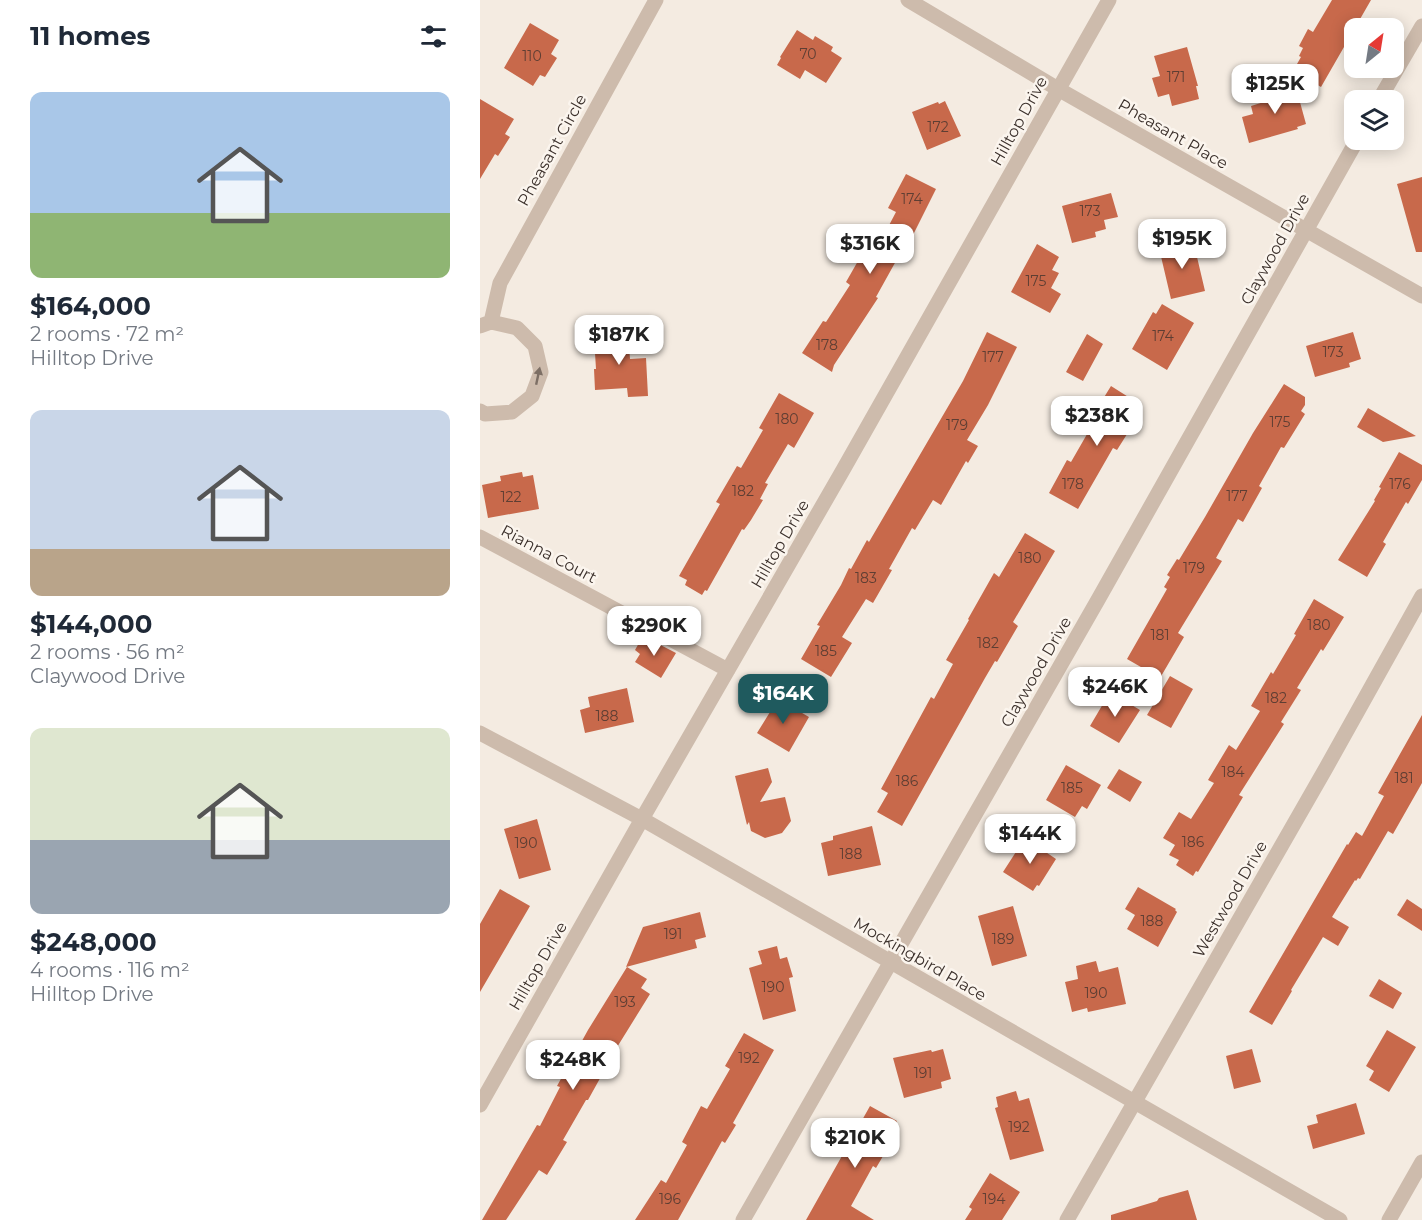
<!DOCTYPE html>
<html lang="en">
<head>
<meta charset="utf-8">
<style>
	:root { --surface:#fff; --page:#f6f6f7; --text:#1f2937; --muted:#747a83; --accent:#1f5a5e }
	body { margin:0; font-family:Montserrat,sans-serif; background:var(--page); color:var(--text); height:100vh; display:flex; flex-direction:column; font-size:22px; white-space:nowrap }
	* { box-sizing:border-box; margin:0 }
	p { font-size:20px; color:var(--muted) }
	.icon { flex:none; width:33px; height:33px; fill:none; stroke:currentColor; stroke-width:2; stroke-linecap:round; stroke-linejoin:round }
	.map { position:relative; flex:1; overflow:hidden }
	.side { display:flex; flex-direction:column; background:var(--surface); width:480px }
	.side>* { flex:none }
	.needle { width:39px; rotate:30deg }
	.controls { position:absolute; left:864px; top:18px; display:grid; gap:12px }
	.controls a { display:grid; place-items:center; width:60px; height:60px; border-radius:12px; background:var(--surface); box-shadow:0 3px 15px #0003; font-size:30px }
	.price { position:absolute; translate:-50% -51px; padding:0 14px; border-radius:12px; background:#fff; color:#222; font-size:20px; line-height:39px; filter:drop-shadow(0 2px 3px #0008) }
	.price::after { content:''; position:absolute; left:50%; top:36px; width:18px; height:14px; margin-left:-9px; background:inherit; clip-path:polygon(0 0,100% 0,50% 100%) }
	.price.active { background:var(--accent); color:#fff }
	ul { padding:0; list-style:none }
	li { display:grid; align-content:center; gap:12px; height:318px; padding:0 30px }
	li span { display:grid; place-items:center; height:186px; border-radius:12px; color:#555 }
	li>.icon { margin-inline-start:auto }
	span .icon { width:108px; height:108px; fill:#fffc; stroke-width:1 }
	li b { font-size:26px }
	h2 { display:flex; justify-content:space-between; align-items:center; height:72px; padding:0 30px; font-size:26px }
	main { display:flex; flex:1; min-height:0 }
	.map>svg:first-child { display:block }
	.building { fill:#c8694b }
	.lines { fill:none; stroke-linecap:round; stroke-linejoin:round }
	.minor { stroke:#cdbbac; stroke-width:15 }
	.oneway { fill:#7d6f65 }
	.labels { text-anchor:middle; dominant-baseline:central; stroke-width:5; stroke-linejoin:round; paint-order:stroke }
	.number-label { font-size:14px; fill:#5e3e33 }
	.street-label { font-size:16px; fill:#3b302b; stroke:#fbf5ee }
</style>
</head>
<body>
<main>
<section class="side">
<h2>11 homes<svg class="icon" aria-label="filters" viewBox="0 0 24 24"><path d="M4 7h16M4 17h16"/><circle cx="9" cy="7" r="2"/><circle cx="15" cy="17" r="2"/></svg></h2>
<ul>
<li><span style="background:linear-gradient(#a9c7e8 65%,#8fb573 0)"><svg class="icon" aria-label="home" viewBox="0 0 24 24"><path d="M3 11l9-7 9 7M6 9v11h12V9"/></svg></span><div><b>$164,000</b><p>2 rooms · 72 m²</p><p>Hilltop Drive</p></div></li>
<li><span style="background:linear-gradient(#c9d6e8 75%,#b9a48a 0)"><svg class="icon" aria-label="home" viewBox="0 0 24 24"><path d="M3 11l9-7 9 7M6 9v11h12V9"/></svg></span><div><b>$144,000</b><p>2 rooms · 56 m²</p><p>Claywood Drive</p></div></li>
<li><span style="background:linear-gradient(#dfe7d0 60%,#9aa5b1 0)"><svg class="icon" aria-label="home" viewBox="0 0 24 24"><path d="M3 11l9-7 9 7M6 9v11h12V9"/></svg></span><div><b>$248,000</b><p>4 rooms · 116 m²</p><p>Hilltop Drive</p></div></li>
</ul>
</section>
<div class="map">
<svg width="942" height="1220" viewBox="0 0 942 1220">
	<rect width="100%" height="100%" fill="#f4ebe1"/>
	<path class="building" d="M852,0H891L841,87L813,71L821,57L819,56L823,48L819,46L828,29L833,32Z
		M50,23L79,40L71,54L77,58L65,77L60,75L53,86L24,68Z
		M317,30L333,40L335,36L353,47L351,51L362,58L346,83L325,70L320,79L297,65L301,58L300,57Z
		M707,47L718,86H716L719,99L692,106L689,94L678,97L672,78L680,76L674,56Z
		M815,84L826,124L817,127L818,129L769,143L762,117L773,114L771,106L794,99L791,91Z
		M0,99L34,119L25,134L30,137L18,156L15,154L0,179Z
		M465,101L481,136L447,150L432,112L458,102L459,104Z
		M426,174L456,189L433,235L431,234L396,297L398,298L354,365L352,372L322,353L343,321L346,322L370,285L366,282L386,247L395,252L416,212L408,208Z
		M942,177V252H936L917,184Z
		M631,193L638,217L624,220L626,229L615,232L616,237L592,243L582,206Z
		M713,240L725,291L691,299L679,248Z
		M557,244L579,257L572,270L579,273L571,288L581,294L570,313L531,292Z
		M682,304L714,323L687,370L652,349L673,312L676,314Z
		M507,332L537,347L508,405L487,440L498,446L488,463L486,461L461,505L453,500L435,530L432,528L409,569L412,570L393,603L386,599L362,637L372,643L351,677L321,659L340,626L337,625L361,585L369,568L371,569L387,540L389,542L483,381Z
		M873,332L881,359L869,363L870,367L835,377L826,346Z
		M148,334L150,359L166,358L168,396L148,397L147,388L115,390L114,369H116L114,337L125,336V335Z
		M607,334L623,344L603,381L586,372Z
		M804,384L825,397V405L821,411L825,414L804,448L801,447L779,486L782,488L763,522L758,519L736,558L742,561L698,633L704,637L680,678L647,659L687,589L684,587L690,577L687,575L697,559L699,560L725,517L773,433Z
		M631,386L661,405L658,410L661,412L637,450L633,448L598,509L569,493L587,460L591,462L614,422L610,420Z
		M299,393L334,413L314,448L308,444L285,483L288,484L280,499L283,500L271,520L264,530L262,529L227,591L225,590L222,595L205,585L207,580L199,576L240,504L236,502L257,466L261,468L283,430L279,428Z
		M888,408L936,436L903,442L877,427Z
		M919,452L942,465V480L928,504L926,502L903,542L906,544L887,577L858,560L895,501L894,500L901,488L899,487Z
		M42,472L43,477L53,475L59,509L8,518L2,485L21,481L20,476Z
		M545,533L575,551L533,622L538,626L517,662L515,661L505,678L422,826L397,812L408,793L401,789L451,697L454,699L473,664L466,660L489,620L488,619L514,573L519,577Z
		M834,599L864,617L843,651L841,649L817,688L821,690L801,722L804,724L759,795L763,797L718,872L716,871L713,876L696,865L699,860L689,855L695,845L683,838L699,812L711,819L734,783L728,780L749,745L756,750L780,711L771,706L791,672L793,674L816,635L814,634Z
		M175,615L207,634L205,636L173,619Z
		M163,636L196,653L181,678L155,662L160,654L155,650Z
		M690,676L713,689L691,728L667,715Z
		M147,688L154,722L105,733L100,710L110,707L108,697Z
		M630,692L660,710L639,743L610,726Z
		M298,699L329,717L309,752L277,733Z
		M942,715V783L913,834L908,831L880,879L878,878L876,881L875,880L852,917L869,927L858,946L843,937L811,990L812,991L792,1025L769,1012L867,844L868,845L876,832L882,836L904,796L898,793Z
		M586,765L621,785L607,809L602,806L595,817L566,800Z
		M288,768L292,782L280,802L305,797L311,821L302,833L285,838L271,831L269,822L267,825L255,776Z
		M639,769L662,782L650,802L627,788Z
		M57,819L71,870L39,879L24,829Z
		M392,826L401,865L348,876L341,843L353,840V836Z
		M545,838L576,859L559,886L557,885L553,891L523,872Z
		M658,887L696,909L695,910L697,912L678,947L647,929L655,915L645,909Z
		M20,889L50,906L0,992V924Z
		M927,899L942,909V931L917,915Z
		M533,906L547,956L512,966L498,916Z
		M220,912L226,937L215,940L217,948L146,967L163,927Z
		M297,946L300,959L307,957L313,977L309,978L316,1011L283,1020L269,968L282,964L278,951Z
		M616,961L619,972L638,967L646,1004L608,1012L607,1008L592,1012L585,982L598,979L596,966Z
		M147,967L167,979L161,988L170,994L139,1044L108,1100H106L83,1140L87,1142L67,1175L59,1170L26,1220H2L57,1125L60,1126L80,1087L77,1086L108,1030Z
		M899,979L922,993L913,1009L889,996Z
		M907,1030L936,1047L909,1092L889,1080L894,1071L886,1066Z
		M264,1033L294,1050L253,1123L256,1125L245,1143L242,1141L198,1220H155L181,1180L186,1183L207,1145L202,1142L221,1106L227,1109L250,1069L245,1066Z
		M463,1049L471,1079L461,1082L462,1088L424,1098L413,1058L451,1050L452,1052Z
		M772,1049L781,1082L754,1089L746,1056Z
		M536,1091L539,1101L549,1098L564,1151L530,1160L515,1108L518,1107L516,1097Z
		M876,1103L885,1134L833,1149L827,1126L838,1123L836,1115Z
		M390,1106L417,1121L411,1131L416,1134L396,1168L393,1166L371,1206L394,1220H326Z
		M510,1173L540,1192L522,1220H485L492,1209L489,1207Z
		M708,1190L717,1220H631V1215L677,1201L679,1198Z"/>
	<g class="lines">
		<path class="minor" d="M428,0L578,89L942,296
			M899,100L942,26
			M11,322L20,283L176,0
			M0,326L11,322L37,328L55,346L61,372L52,396L32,412L5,414L0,411
			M0,537L248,670
			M0,733L162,819L860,1220
			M0,1105L162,819L363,470L629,0
			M263,1220L619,598L877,140
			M587,1220L846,768L942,596
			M909,1220L942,1162"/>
	</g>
	<defs><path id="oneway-solid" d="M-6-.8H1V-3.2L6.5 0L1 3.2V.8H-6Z" transform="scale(1.5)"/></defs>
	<use class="oneway" href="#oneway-solid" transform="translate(58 376) rotate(-78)"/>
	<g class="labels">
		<g class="number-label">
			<text x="328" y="54">70</text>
			<text x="52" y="56">110</text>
			<text x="696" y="77">171</text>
			<text x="458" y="127">172</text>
			<text x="432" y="199">174</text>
			<text x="610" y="211">173</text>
			<text x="556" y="281">175</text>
			<text x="683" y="336">174</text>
			<text x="347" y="345">178</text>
			<text x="853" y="352">173</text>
			<text x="513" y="357">177</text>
			<text x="307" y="419">180</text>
			<text x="800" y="422">175</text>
			<text x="477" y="425">179</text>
			<text x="593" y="484">178</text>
			<text x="920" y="484">176</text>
			<text x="263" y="491">182</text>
			<text x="757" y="496">177</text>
			<text x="31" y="497">122</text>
			<text x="550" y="558">180</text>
			<text x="714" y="568">179</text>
			<text x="386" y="578">183</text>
			<text x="839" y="625">180</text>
			<text x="680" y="635">181</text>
			<text x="508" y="643">182</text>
			<text x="346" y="651">185</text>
			<text x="796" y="698">182</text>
			<text x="127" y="716">188</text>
			<text x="753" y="772">184</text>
			<text x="924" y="778">181</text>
			<text x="427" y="781">186</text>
			<text x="592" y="788">185</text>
			<text x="713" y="842">186</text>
			<text x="46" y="843">190</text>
			<text x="371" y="854">188</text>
			<text x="672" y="921">188</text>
			<text x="193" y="934">191</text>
			<text x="523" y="939">189</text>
			<text x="293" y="987">190</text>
			<text x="616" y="993">190</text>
			<text x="145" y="1002">193</text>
			<text x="269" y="1058">192</text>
			<text x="443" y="1073">191</text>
			<text x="539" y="1127">192</text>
			<text x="190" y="1199">196</text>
			<text x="514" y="1199">194</text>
		</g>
		<g class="street-label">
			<text transform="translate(539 121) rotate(-61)">Hilltop Drive</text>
			<text transform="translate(693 134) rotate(30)">Pheasant Place</text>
			<text transform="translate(72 150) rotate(-61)">Pheasant Circle</text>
			<text transform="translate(795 249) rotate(-61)">Claywood Drive</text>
			<text transform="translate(300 544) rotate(-60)">Hilltop Drive</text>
			<text transform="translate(69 554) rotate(28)">Rianna Court</text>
			<text transform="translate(556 672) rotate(-60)">Claywood Drive</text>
			<text transform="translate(750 899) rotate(-60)">Westwood Drive</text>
			<text transform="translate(440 959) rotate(30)">Mockingbird Place</text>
			<text transform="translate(58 966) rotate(-60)">Hilltop Drive</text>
		</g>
	</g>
</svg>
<div class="controls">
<a><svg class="needle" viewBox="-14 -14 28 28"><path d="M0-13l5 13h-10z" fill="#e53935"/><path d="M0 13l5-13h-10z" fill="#747a83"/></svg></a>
<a><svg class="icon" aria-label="layers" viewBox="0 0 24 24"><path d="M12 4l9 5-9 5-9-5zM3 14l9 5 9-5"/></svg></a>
</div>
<b class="price" style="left:795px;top:115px">$125K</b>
<b class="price" style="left:702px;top:270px">$195K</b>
<b class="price" style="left:390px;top:275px">$316K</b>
<b class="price" style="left:139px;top:366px">$187K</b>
<b class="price" style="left:617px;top:447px">$238K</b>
<b class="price" style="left:174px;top:657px">$290K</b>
<b class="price" style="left:635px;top:718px">$246K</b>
<b class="price active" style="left:303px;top:725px">$164K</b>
<b class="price" style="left:550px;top:865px">$144K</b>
<b class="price" style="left:93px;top:1091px">$248K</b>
<b class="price" style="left:375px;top:1169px">$210K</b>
</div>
</main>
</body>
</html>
